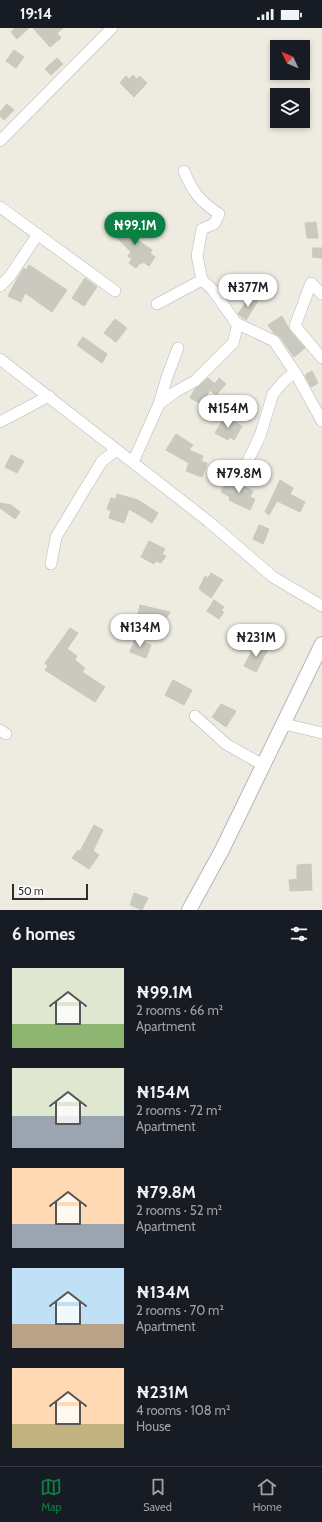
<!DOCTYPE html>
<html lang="en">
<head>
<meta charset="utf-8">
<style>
	:root { --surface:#171b24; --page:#242831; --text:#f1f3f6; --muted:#9ea1a6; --line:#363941; --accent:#0b8043 }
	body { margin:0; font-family:Cabin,sans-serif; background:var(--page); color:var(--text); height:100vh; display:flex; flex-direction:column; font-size:15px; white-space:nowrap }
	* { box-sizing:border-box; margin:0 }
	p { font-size:13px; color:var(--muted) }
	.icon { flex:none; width:22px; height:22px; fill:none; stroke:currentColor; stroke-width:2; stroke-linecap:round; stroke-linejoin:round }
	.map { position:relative; height:882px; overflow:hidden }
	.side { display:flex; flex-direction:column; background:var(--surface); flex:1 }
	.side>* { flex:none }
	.needle { width:26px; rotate:314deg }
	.tools { position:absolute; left:270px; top:12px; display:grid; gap:8px }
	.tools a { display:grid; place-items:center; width:40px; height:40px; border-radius:0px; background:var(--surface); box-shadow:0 2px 6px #0003; font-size:20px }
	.scale { position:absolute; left:12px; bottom:10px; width:76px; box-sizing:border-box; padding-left:4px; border:2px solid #2d2d2d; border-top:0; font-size:11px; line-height:14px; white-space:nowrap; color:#2d2d2d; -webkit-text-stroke:3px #fff; paint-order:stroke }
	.price { position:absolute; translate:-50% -34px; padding:0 9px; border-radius:14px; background:#fff; color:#222; font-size:13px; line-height:26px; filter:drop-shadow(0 1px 2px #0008) }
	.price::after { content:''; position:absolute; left:50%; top:24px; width:12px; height:9px; margin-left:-6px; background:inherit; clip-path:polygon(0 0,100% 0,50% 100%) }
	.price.active { background:var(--accent); color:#fff }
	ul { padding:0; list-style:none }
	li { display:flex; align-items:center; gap:12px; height:100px; padding:0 12px }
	li span { display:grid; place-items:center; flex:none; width:112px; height:80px; border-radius:0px; color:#555 }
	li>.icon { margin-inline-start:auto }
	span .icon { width:48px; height:48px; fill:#fffc; stroke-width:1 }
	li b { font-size:17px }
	h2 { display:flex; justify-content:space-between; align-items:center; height:48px; padding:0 12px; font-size:17px }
	.status { display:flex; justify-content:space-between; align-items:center; height:28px; padding:0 20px; background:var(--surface); direction:ltr }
	.status svg { height:11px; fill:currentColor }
	.tabs { display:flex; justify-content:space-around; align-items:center; height:56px; border-top:1px solid var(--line); background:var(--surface); font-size:11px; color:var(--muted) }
	.tabs a { display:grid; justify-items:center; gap:2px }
	.tabs .active { color:var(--accent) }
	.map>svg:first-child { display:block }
	.building { fill:#cac9bf; stroke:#cac8ba }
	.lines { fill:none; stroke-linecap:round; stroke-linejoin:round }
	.minor-casing { stroke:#b5b4c0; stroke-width:12 }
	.tertiary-casing { stroke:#b5b4c0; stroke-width:16 }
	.minor { stroke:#fff; stroke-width:11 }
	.tertiary { stroke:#fff; stroke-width:14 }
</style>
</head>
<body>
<div class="status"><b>19:14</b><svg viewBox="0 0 49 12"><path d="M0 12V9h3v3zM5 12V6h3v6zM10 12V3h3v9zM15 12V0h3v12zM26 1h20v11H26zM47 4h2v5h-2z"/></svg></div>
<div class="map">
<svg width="322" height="882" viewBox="0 0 322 882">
	<rect width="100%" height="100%" fill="#eeebe1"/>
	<path class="building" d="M15,0H29L17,11L11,4Z
		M33,0H63L57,5L61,10L50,19Z
		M14,22L24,29L16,40L6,33Z
		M57,30L63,36L51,47L45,41Z
		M133,47L137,51L140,48L147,55L134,69L120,55L126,48L129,51Z
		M7,76L14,82L4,92L0,88V84Z
		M127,192L142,206L136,211L152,222L150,225L155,229L149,238L143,234L142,236L140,235L136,240L129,235L132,231L128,228L131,224L116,209L124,201L121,198Z
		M316,194L318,210H307L305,195Z
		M313,220H322V230L312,229Z
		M29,237L67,262L52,284L25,265L21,274L8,268L17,251L24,240L26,242Z
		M85,250L97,259L84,278L72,270Z
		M250,268L258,273L246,292L238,286Z
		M282,288L290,303L305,320L294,329L280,309L274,305L268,297Z
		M115,291L127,300L116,314L104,305Z
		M83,309L107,326L102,335L77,317Z
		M312,343L318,355L311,359L305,347Z
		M208,350L215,356L219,350L226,356L216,367L210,362L202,376L190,370L195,361Z
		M225,388L242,398L234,412L230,409L228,412L215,405Z
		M176,406L193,417L189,422L203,428L201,433L207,435L202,449L186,443L189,435L166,422Z
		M11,427L24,433L17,445L5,439Z
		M228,450L253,463L250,469L255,471L250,482L229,472L230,469L221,464Z
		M280,452L293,460L290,466L305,474L300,484L277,473L269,487L265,484Z
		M117,466L138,472L158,485L152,495L129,481L124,495L109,490L111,483L107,481L111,470L116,471Z
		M0,475L11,477L20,484L15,491L0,480Z
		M259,497L269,501L263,516L253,511Z
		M149,513L165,521L162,526L166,528L161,535L156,533L154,536L141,529Z
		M211,545L223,552L211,570L199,561L205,548L208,550Z
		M214,572L224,579L221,583L224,584L219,591L207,583Z
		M140,577L170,584L165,592L138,586Z
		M70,600L78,605L67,621L77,628L75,632L85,640L82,644L105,659L95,674L45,642L48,638L45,635Z
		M135,611L151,617L146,630L130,624Z
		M256,615L268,621L256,644L244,638Z
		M173,652L192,662L184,677L165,667Z
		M221,676L236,683L226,699L212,689Z
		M94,797L103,802L93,823L99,827L89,841L72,830L78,822L80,823Z
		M311,836L312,862L290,863L289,852L297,851V837Z
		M134,865L148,870L142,882L130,877Z"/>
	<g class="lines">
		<defs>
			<path id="minor" d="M0,113L112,0
				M184,143C193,165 200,173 219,186L214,196L202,201L197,228L202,252
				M0,179L115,263
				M0,258L10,248L38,206
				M322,266L311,255L295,298L322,330
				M157,276L202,252L213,262L236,295L274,313L296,346L322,393
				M0,331L208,493L273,549L322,578
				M159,376L175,364L195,353L233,315L238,296
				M0,394L49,368
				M133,434L159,376L167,349L178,320
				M246,437L260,408L273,366L283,354L295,344
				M51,536L56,509L102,433L117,422
				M195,688L226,716L263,737
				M284,696L322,705
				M0,702L6,706"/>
			<path id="tertiary" d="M189,882L222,822L322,616"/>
		</defs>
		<use href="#minor" class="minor-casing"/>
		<use href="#tertiary" class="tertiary-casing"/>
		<use href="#minor" class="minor"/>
		<use href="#tertiary" class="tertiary"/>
	</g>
</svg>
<div class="tools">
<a><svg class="needle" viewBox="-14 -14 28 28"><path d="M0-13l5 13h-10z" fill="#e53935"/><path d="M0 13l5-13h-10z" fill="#9ea1a6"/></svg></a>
<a><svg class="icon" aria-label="layers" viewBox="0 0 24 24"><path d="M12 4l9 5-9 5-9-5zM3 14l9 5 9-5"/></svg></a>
</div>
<div class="scale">50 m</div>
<b class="price active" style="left:135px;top:218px">₦99.1M</b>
<b class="price" style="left:248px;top:280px">₦377M</b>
<b class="price" style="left:228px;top:401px">₦154M</b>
<b class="price" style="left:239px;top:466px">₦79.8M</b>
<b class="price" style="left:140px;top:620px">₦134M</b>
<b class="price" style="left:256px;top:630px">₦231M</b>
</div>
<section class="side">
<h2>6 homes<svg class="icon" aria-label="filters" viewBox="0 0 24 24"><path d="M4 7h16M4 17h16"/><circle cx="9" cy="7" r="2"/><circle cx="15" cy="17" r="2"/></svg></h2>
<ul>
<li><span style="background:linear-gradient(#dfe7d0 70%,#8fb573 0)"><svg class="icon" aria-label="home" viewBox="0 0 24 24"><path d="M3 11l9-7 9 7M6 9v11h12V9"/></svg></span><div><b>₦99.1M</b><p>2 rooms · 66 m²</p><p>Apartment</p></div></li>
<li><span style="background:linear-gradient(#dfe7d0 60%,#9aa5b1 0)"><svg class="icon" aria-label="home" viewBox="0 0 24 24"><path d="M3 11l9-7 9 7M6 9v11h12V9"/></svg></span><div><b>₦154M</b><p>2 rooms · 72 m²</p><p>Apartment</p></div></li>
<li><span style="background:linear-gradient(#ffd9b3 70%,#9aa5b1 0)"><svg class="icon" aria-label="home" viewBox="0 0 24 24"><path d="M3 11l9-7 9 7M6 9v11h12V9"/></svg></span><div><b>₦79.8M</b><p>2 rooms · 52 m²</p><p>Apartment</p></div></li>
<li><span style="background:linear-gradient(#bfe0f5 70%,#b9a48a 0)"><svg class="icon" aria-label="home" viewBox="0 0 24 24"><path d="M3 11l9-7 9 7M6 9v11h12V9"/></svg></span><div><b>₦134M</b><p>2 rooms · 70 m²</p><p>Apartment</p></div></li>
<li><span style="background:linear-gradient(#ffd9b3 70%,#c2b280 0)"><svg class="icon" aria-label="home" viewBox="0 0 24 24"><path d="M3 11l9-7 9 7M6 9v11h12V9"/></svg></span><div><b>₦231M</b><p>4 rooms · 108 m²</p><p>House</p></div></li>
</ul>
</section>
<nav class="tabs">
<a class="active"><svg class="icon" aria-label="map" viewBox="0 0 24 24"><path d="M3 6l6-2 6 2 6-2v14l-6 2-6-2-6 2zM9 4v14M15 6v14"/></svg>Map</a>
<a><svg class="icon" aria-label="saved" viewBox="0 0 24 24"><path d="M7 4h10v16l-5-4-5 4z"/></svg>Saved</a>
<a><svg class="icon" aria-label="home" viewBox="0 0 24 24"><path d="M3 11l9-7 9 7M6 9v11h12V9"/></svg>Home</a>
</nav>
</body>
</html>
